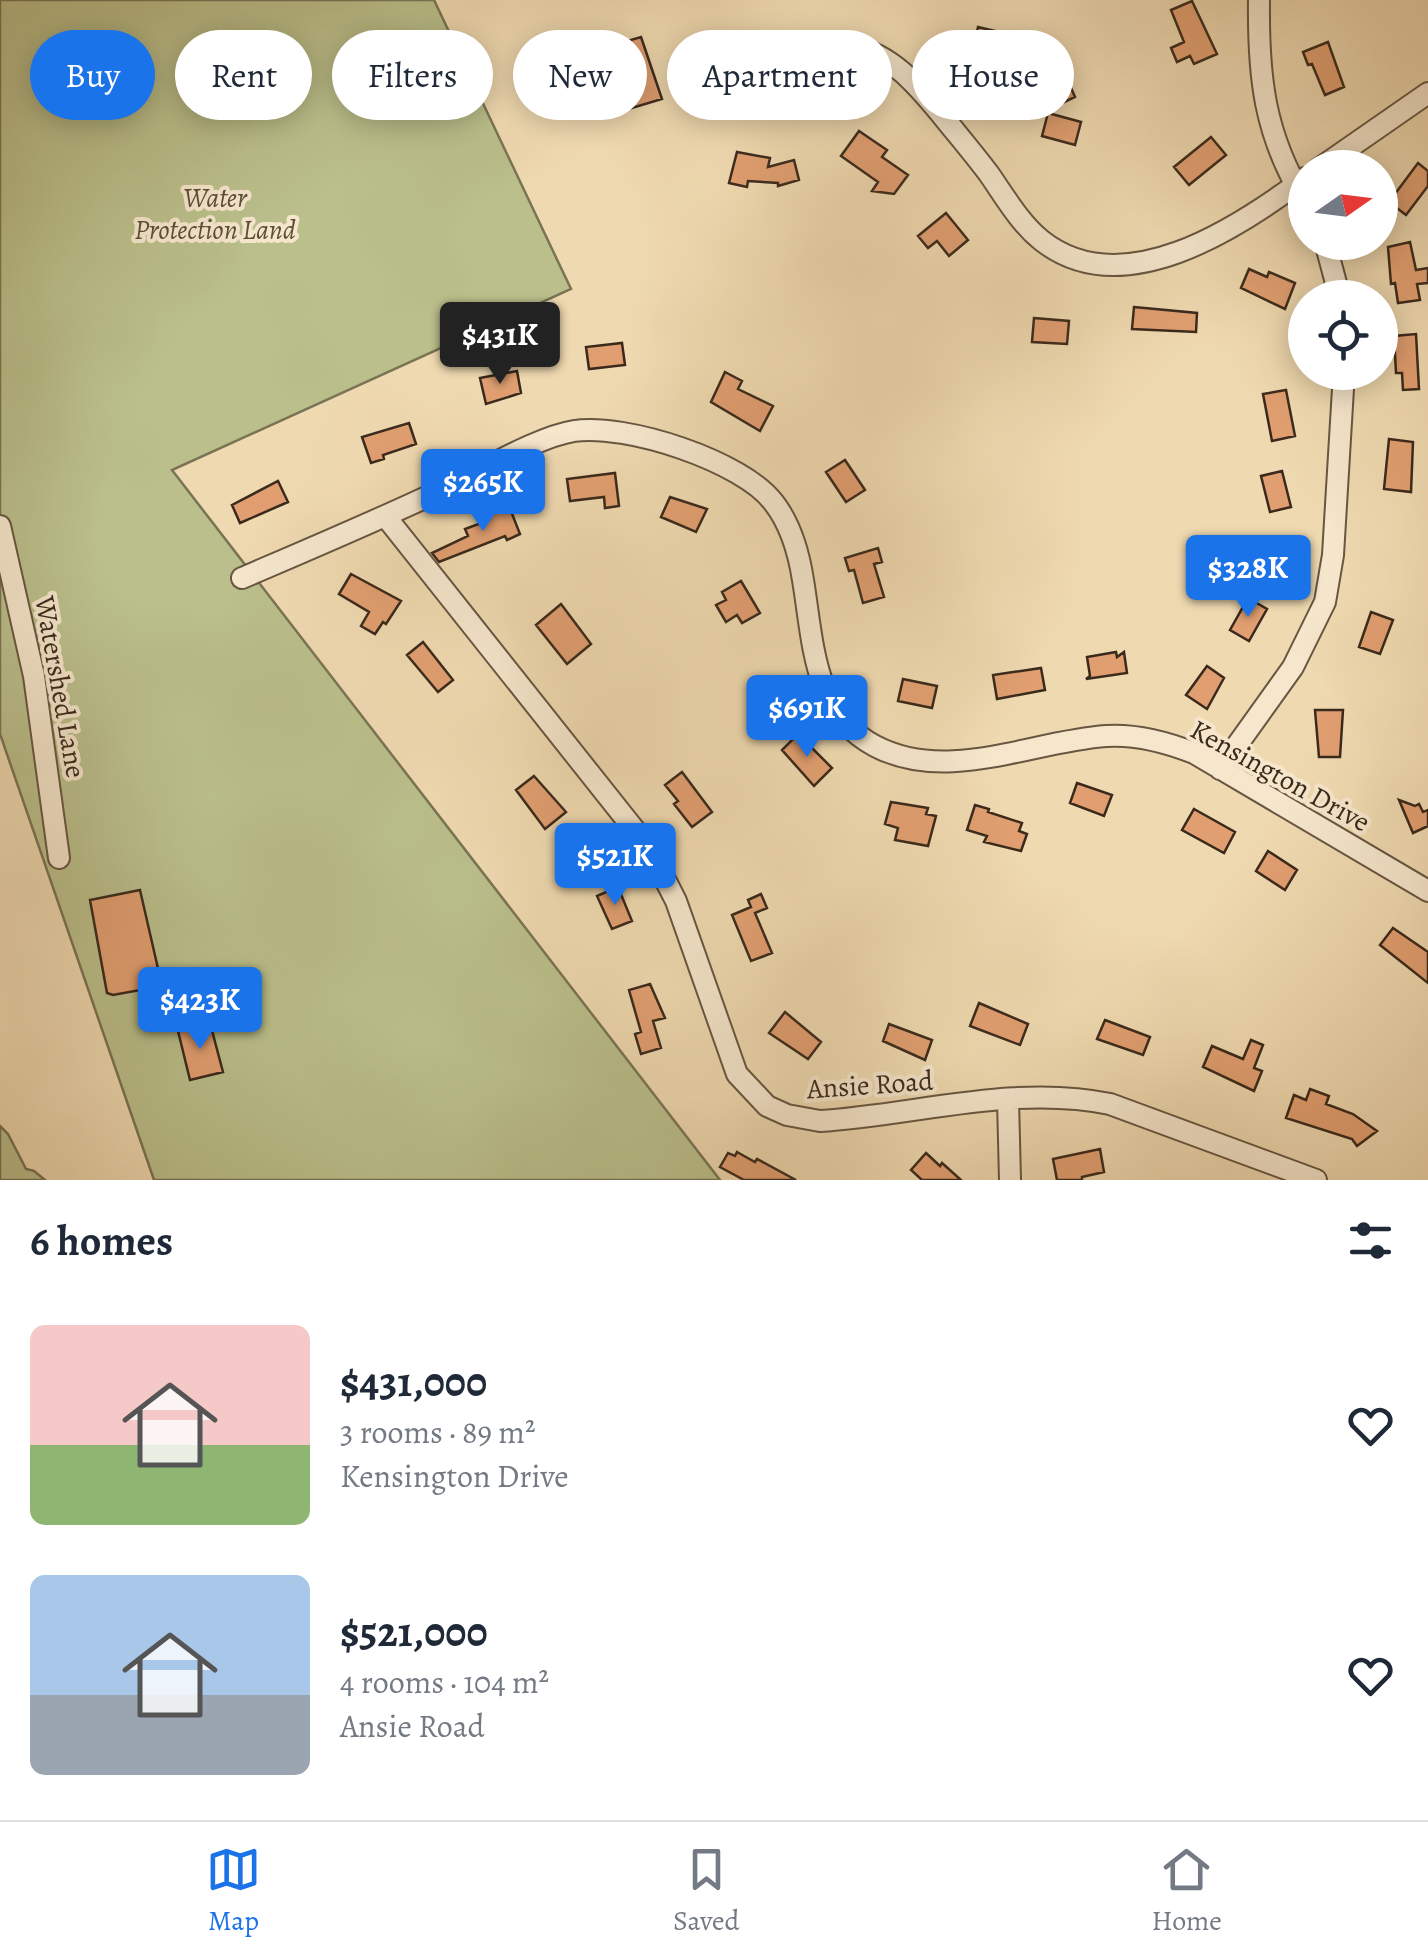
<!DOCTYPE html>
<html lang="en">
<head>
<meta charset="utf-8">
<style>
	:root { --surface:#fff; --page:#f6f6f7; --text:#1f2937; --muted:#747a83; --line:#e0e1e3; --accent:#1a73e8 }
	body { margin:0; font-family:Alegreya,serif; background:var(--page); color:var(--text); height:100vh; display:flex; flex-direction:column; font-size:38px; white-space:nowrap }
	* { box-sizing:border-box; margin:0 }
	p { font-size:32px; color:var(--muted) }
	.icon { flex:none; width:55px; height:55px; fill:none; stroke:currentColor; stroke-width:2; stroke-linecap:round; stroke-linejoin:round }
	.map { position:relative; height:1180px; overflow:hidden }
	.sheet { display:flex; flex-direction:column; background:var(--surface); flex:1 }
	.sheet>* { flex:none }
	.top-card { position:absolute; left:30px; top:30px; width:1370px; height:90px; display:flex; gap:20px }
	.needle { width:65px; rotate:76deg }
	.fabs { position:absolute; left:1288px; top:150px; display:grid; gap:20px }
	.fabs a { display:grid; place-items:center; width:110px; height:110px; border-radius:50%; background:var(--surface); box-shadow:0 5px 25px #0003; font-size:50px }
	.price { position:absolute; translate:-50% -85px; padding:0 22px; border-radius:10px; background:var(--accent); color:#fff; font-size:32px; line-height:65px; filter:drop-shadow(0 2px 5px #0008) }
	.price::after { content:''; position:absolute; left:50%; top:60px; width:30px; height:22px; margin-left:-15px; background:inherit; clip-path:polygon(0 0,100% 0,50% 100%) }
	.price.current { background:#222; color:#fff }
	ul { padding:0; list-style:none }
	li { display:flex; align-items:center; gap:30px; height:250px; padding:0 30px }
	li span { display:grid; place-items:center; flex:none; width:280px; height:200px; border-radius:15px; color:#555 }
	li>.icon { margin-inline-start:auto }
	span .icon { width:120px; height:120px; fill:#fffc; stroke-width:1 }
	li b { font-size:42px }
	h2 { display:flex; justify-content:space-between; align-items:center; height:120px; padding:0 30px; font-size:42px }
	.tag { padding:0 35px; border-radius:45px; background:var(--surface); box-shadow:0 5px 25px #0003; font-size:35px; line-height:90px }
	.tag.current { background:var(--accent); color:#fff }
	.menu { display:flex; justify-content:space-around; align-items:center; height:140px; border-top:2px solid var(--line); background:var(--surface); font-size:28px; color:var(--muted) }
	.menu a { display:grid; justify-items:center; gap:5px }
	.menu .current { color:var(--accent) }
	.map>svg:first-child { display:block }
	.green { fill:#babf8b; stroke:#7a7454; stroke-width:2.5 }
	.building { fill:#e19f71; stroke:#3a2a1c; stroke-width:2.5 }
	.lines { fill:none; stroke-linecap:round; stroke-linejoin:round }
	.minor-casing { stroke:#675641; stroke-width:24 }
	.minor { stroke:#f5e6cc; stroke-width:20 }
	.labels { text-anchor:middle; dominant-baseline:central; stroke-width:8; stroke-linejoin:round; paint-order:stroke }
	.park-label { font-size:28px; font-style:italic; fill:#5a4f38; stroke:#f5e6cc }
	.street-label { font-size:28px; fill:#3a2a1c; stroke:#f5e6cc }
</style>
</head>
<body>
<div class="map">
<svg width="1428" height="1180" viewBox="0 0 1428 1180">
	<rect width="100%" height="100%" fill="#efd9b0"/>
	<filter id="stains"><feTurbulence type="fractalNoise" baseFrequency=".002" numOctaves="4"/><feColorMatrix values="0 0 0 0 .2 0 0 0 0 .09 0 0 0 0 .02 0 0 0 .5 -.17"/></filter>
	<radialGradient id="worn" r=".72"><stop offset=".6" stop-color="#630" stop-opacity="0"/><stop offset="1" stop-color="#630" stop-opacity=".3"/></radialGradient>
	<path class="green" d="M0,0H434L571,289L172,470L720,1180H154L0,734Z
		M0,1126L8,1134L26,1169L34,1171L45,1180H0Z"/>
	<path class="building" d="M1192,1L1217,54L1194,64L1190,56L1177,62L1171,48L1184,42L1171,10Z
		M978,27L1012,35L1006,58L973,50Z
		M641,37L662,99L622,111L617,94L631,90L617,44Z
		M1328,42L1344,87L1325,95L1312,64L1308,65L1303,52Z
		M1067,79L1075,97L1056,106L1048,88Z
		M1048,113L1081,122L1075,145L1042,136Z
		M859,131L887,150L882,157L908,175L894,194L872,191L878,182L841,156Z
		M1211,137L1226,155L1189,185L1174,167Z
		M737,152L770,158L768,167L794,160L799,180L778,186V183L748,181L747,187L729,183Z
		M1418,163L1428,171V186L1406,215L1389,202Z
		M946,213L968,240L949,256L937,241L928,248L918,236Z
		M1410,242L1416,270L1428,268V283L1417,284L1420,300L1398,303L1395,283L1391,284L1388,247Z
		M1249,269L1267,277L1269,272L1295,283L1285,309L1241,288Z
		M1134,307L1197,313L1196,332L1132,329Z
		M1034,318L1069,321L1067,344L1032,342Z
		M1416,334L1419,389L1403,390L1402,373H1396L1394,336Z
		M622,343L625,365L589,369L586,347Z
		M517,371L521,393L486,404L480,378Z
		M725,372L742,381L738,389L773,406L760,431L711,402Z
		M1286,390L1295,436L1272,441L1263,394Z
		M409,423L416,444L383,455L384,459L371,463L362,437Z
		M1389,439L1413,442L1411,492L1384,489Z
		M845,460L865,490L846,502L826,472Z
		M1282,471L1291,507L1270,512L1261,476Z
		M615,473L619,506L605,508L604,497L570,501L567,479Z
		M278,481L288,502L240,523L232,505Z
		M670,497L707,509L696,532L661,517Z
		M509,506L520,534L507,540L505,536L439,562L432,553L468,536L465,529L484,522L482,517Z
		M878,548L882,562L874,564L884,597L863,603L854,570L849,571L845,558Z
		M351,574L401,601L386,624L383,622L375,634L361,626L369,612L339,594Z
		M741,581L760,613L742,623L737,615L726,622L716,605L726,600L722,592Z
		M1248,598L1267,609L1249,641L1230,630Z
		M561,604L591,644L567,664L536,625Z
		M1371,612L1393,620L1380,654L1359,647Z
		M423,642L453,680L438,692L407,655Z
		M1116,652L1117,657L1124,652L1127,673L1086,679L1090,676L1087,657Z
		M1207,666L1224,678L1207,709L1186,695Z
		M1041,668L1045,690L997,699L993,675Z
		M903,679L937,686L932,708L898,701Z
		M1315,710H1343L1340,757H1319Z
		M798,734L832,768L814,786L782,750Z
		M682,772L712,812L692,827L674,804L678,801L665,785Z
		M534,776L566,812L545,829L516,790Z
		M1077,783L1112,795L1104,816L1070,803Z
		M1399,800L1415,806L1419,804L1423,812L1428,810V826L1413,833Z
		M891,802L928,808L926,814L936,816L928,846L895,840L898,828L885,824Z
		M975,805L989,809L988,812L1022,823L1019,831L1027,834L1021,851L984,842L987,836L967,830Z
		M1194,809L1235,832L1224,853L1182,830Z
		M1268,851L1297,870L1285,890L1256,871Z
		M618,887L632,921L612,929L597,896Z
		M140,890L162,986L113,995L107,993L90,900Z
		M761,894L767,908L755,913L772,953L751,961L732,915L751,907L748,900Z
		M1393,928L1428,952V983L1380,945Z
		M650,984L665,1018L653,1021L661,1048L641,1054L635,1034L641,1032L629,990Z
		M979,1003L1028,1024L1020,1045L970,1026Z
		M785,1012L821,1042L808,1059L769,1033Z
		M1105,1020L1150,1037L1143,1055L1097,1039Z
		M210,1023L223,1072L190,1080L178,1031Z
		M889,1024L932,1040L925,1060L883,1041Z
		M1251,1040L1263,1045L1254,1068L1262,1071L1254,1091L1203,1067L1212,1046L1243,1059Z
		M1310,1089L1329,1096L1326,1104L1353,1114L1377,1131L1357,1146L1352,1139L1286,1118L1294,1095L1306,1100Z
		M1100,1149L1104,1172L1082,1177V1180H1057L1053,1159Z
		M737,1152L755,1162L757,1159L796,1180H744L720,1167L728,1153L735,1156Z
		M926,1153L940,1166L942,1163L961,1180H922L911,1170Z"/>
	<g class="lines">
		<defs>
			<path id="minor" d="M1259,0C1258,76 1264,135 1305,201
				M739,66C770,58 821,39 852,46C892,55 916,84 941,114C957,134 974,154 989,174C1005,197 1020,223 1041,240C1122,305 1238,228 1305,178
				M1320,168L1428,93
				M1325,242L1340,298
				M386,517L649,848L676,901L737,1074L767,1106L787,1115L820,1121C915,1115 1015,1084 1110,1104L1316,1180
				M0,526L34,676L59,858
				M242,578C312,548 381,519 450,486C484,470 537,437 574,431C625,423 743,461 774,503C791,525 799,554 803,580C813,640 813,714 875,746C947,784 1032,741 1106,736C1136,734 1166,742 1194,753L1428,891
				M1220,769L1293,667L1325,602L1333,555L1344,372
				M1008,1100L1010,1180"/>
		</defs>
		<use href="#minor" class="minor-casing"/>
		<use href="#minor" class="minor"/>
	</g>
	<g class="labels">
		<g class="park-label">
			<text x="215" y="198">Water<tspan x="215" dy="32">Protection Land</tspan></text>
		</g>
		<g class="street-label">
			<text transform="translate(60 687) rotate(80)">Watershed Lane</text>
			<text transform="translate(1280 776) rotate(29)">Kensington Drive</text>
			<text transform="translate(870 1085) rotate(-4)">Ansie Road</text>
		</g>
	</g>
	<rect width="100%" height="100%" filter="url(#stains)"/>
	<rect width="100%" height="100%" fill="url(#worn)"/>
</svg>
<div class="fabs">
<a><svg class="needle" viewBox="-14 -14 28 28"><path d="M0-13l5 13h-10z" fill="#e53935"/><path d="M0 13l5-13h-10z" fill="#747a83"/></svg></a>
<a><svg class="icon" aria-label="locate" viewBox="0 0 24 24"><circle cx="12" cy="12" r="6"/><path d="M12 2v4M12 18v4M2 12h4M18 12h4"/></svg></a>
</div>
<b class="price current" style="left:500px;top:387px">$431K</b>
<b class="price" style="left:483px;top:534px">$265K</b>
<b class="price" style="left:1248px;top:620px">$328K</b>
<b class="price" style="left:807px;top:760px">$691K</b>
<b class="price" style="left:615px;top:908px">$521K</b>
<b class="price" style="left:200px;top:1052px">$423K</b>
<div class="top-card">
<a class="tag current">Buy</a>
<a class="tag">Rent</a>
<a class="tag">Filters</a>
<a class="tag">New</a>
<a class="tag">Apartment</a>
<a class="tag">House</a>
</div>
</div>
<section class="sheet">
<h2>6 homes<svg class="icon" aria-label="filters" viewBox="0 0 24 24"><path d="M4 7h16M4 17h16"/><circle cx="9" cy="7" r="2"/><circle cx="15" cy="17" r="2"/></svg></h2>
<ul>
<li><span style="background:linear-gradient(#f6c9c9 60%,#8fb573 0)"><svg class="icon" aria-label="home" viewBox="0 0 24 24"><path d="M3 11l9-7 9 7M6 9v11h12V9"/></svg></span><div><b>$431,000</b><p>3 rooms · 89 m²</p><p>Kensington Drive</p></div><svg class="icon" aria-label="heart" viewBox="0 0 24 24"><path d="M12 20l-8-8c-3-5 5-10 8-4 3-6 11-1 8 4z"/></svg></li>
<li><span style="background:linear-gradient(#a9c7e8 60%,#9aa5b1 0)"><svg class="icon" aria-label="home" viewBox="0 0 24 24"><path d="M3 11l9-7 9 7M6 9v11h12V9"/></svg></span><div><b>$521,000</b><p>4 rooms · 104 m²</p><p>Ansie Road</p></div><svg class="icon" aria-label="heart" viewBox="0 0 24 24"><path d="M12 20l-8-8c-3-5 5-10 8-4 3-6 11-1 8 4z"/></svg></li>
</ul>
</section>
<nav class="menu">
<a class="current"><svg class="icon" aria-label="map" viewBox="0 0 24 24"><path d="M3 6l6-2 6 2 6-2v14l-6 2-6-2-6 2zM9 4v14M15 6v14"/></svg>Map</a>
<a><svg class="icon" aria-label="saved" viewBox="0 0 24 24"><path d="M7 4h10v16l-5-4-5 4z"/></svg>Saved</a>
<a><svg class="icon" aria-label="home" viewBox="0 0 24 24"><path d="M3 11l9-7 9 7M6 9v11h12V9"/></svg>Home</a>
</nav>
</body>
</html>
